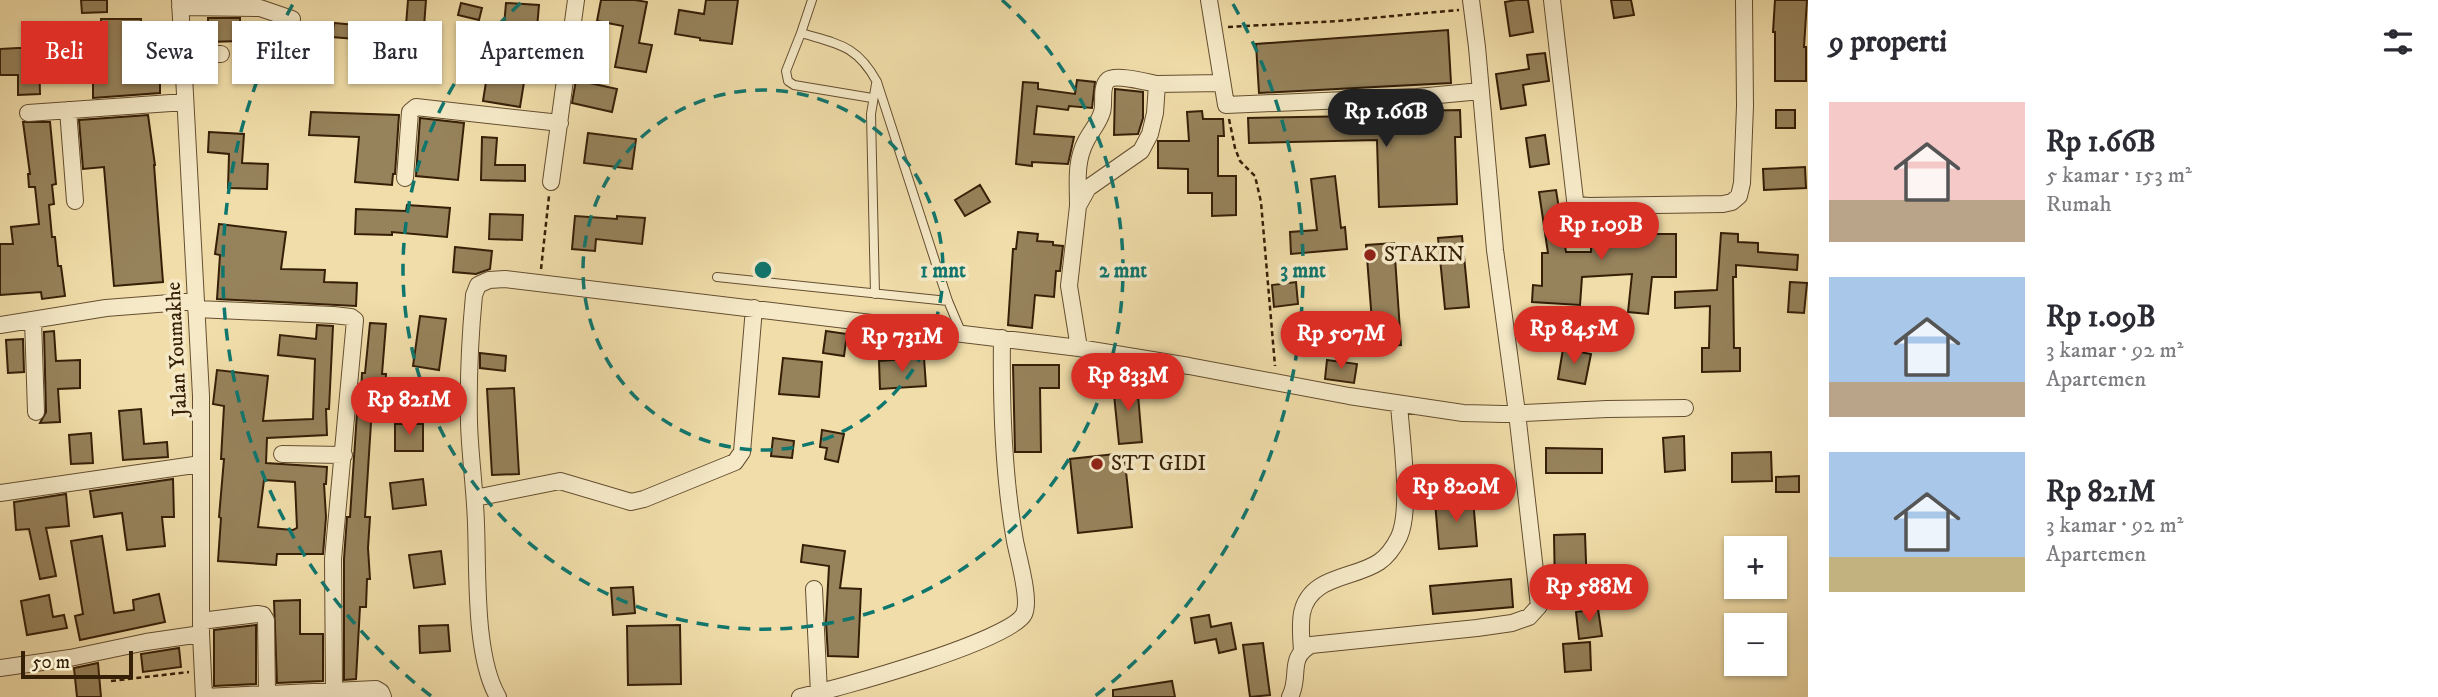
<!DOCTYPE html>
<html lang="id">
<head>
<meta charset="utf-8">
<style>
	:root { --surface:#fff; --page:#f2f2f3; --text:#2b2b33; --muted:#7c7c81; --accent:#d93025 }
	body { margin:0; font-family:"IM FELL DW Pica",serif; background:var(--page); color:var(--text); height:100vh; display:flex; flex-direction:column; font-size:26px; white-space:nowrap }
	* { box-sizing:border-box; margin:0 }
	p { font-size:23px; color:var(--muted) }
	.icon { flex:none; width:38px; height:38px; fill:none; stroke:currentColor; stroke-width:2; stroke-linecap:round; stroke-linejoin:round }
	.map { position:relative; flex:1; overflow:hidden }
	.details { display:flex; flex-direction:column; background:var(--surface); width:630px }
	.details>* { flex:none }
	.guide { position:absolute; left:21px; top:21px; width:665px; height:63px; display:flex; gap:14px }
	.fabs { position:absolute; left:1724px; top:536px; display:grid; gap:14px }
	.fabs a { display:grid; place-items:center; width:63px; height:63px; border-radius:0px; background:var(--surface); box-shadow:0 2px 5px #0004; font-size:35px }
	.scale { position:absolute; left:21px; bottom:18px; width:112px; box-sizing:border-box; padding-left:7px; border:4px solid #351f07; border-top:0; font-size:19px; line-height:24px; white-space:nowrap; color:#351f07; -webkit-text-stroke:5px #f5e9c7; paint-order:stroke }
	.price { position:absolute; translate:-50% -60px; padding:0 16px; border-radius:24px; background:var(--accent); color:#fff; font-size:23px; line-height:46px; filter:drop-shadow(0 2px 4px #0008) }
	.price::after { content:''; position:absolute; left:50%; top:42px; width:21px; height:16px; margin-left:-10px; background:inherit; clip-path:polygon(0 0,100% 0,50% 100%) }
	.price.active { background:#222; color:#fff }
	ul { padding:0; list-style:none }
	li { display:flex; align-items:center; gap:21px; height:175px; padding:0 21px }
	li span { display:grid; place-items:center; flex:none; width:196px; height:140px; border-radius:0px; color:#555 }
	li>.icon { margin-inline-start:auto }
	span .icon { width:84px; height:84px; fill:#fffc; stroke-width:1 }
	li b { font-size:30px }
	h2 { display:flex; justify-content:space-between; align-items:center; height:84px; padding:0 21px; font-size:30px }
	.pill { padding:0 24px; border-radius:0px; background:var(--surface); box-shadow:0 2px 5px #0004; font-size:24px; line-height:63px }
	.pill.active { background:var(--accent); color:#fff }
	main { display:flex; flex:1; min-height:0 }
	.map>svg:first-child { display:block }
	.building { fill:#96825b; stroke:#351f07; stroke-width:2; fill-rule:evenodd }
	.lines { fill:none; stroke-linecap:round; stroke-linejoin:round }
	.lane-casing { stroke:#644e30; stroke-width:10 }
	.street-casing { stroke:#644e30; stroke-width:18 }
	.path { stroke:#351f07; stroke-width:2.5; stroke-dasharray:5 3.5; stroke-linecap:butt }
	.lane { stroke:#f5e9c7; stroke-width:8 }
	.street { stroke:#f5e9c7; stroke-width:16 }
	.ring { fill:none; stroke:#0f766e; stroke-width:3.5; stroke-dasharray:12 9 }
	.poi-dot { fill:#8f2418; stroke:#f5e9c7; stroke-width:2.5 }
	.labels { text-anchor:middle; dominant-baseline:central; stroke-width:7; stroke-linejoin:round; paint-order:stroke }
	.poi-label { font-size:21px; fill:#351f07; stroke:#f5e9c7; text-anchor:start }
	.street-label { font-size:21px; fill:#351f07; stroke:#f5e9c7 }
	.centre { fill:#0f766e; stroke:#f5e9c7; stroke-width:3.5 }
	.ring-label { font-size:21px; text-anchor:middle; font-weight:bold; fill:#0f766e; stroke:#f5e9c7; stroke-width:7; stroke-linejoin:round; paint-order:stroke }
</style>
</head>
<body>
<main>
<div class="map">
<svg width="1808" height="697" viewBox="0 0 1808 697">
	<rect width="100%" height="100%" fill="#f0dda9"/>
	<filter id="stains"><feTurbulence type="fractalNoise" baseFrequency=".00286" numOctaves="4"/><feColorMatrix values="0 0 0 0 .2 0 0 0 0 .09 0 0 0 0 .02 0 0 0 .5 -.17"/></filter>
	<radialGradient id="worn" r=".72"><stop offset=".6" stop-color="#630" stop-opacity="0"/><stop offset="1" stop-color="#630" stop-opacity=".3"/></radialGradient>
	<path class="building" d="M81,0H107V12L82,13Z
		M408,0H426L422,53L404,51Z
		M601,0H635L647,2L639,43L652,45L646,72L615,67L623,26L597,21Z
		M706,0H738L732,44L700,40V38L675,34L679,10L704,14Z
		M1516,0H1528L1533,32L1510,36L1505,2Z
		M1611,0H1631L1634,15L1614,18Z
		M1775,0H1807L1804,47H1806V81H1775V32H1773Z
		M461,3L482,8L479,20L458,15Z
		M506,3L539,5L537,28L504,26Z
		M208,18H240V41L208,42Z
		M101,19H141V60H160V93L93,98V61H101Z
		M334,23L356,25L355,39L332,37Z
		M321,29L322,56L293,57L292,30Z
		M1448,30L1451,83L1259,93L1256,44Z
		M363,39L386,40V58H362Z
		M18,48H39L40,94L18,95V75H0V49Z
		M1545,53L1549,81L1523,85L1526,105L1501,109L1496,74L1529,69L1527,55Z
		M489,63L526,70L520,107L483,101Z
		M576,80L617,89L612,112L572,103Z
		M1077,80L1095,82L1092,108L1069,106L1068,110L1037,106L1034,134L1074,137L1068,164L1032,162V166L1016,164L1023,82L1038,83V89L1075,94Z
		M1115,89L1143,92V118L1138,134L1114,135Z
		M1460,110L1461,137H1455L1457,204L1379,207L1377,140L1249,143L1248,118L1361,116V112Z
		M1776,110H1795V128H1776Z
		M1202,111L1203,119H1223L1224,136H1218V176H1236V215L1212,216V193H1188V169L1158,168V141H1189L1187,112Z
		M311,112L399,115L395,174H393L392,185L355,182L359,137L309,135Z
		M148,115L155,165H154L163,282L114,286L104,167L83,169L79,120Z
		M420,118L464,123L458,180L416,176Z
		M23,122H50L56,184L52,185L54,204L49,205L52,237H55L58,266H61L65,296L42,299L41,292L0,295V244H13L11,227L39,224L35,187H29L28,174H30Z
		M209,132L244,134L242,163L268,164L267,189L228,188L229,154L208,152Z
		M588,133L636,139L632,169L584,163Z
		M1545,135L1549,164L1530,167L1526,138Z
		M482,137L497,138L495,165H525V181L481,180Z
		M1805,167L1806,188L1764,190L1763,169Z
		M1335,176L1341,228L1345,227L1347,249L1291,254L1290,232L1317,230L1311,179Z
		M980,185L990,202L965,216L955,200Z
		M1556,190L1566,252H1591V241L1636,239V234H1676V277H1652L1648,314L1628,312L1632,274L1582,277L1580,305L1532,302L1533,285L1542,286V253H1548L1539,192Z
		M407,205L450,208L447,237L392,232V235L355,234L356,209L406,211Z
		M490,214L523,215L522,240L489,239Z
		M575,216L617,219V216L645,218L642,244L596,239L595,251L572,249Z
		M219,224L286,232L281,269L325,270L324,282L357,283L356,306L217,299L220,255L215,254Z
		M1018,232L1038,234L1037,241L1053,242V245L1063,246L1060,271H1056L1054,297L1035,295L1032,328L1008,325L1013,249H1016Z
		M1721,233L1738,234V242L1758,243V252L1798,255L1797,270L1736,265V277H1733L1734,348H1740V371L1702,372V348H1709L1710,306L1675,308V292L1717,290Z
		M1462,236L1469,307L1445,309L1438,238Z
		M1394,243L1401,345L1374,347L1366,245Z
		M455,247L492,251L490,269L476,274L453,272Z
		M1296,282L1298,304L1274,307L1272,285Z
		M1790,282L1807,283L1804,313L1788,312Z
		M420,316L446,319L439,370L413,366Z
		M370,323L386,324L382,374H386L384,407H372L365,517H370L368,548L370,579H367L366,607H360L356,679L344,680V559L347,517H350L357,413H360L362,373H365Z
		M317,325L333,326L329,409H326L327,435L267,438L266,463L327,467L326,484H324L326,517L323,554H277L276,565L218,561L221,518L219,517L224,459H221L224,406L213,404L217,370L268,376L263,421L313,419L315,359L278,355L280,335L316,339ZM264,480L295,482L297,528L293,530L258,527Z
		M54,331L56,361L80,360V388L58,389L60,422L40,423L46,412L44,332Z
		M826,331L847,334L844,356L823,353Z
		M23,339L24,372L8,373L6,340Z
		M1563,349L1591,354L1585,384L1558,379Z
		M480,353L506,356L505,371L480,368Z
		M783,358L822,362L819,397L779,394Z
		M924,358L926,386L880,389L879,361Z
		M1327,360L1357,364L1354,383L1325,379Z
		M1013,365H1059V388H1040L1041,452H1015Z
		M1137,383L1142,442L1119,444L1113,385Z
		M514,388L519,474L492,475L487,389Z
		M141,409L144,444L167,442L168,457L123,460L119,411Z
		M395,424H423V451H395Z
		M822,430L844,434L838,462L825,459L827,448L820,447Z
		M91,433L93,463L71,464L69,435Z
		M1684,436L1685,470L1665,472L1663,438Z
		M773,438L794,441L792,458L771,456Z
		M1546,448L1602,449V473H1546Z
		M1771,452L1772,481L1732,482V453Z
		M1124,453L1132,527L1078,533L1070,459Z
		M1799,476V492H1776V477Z
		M173,479L174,517H162L165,546L127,550L122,513L94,517L90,491Z
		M423,479L426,505L393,509L390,483Z
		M66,494L69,526L46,528L56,576L40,579L29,529L16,530L14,502Z
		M1473,499L1477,546L1439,549L1435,502Z
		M1585,534L1587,589L1555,590L1554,535Z
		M102,536L114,613L134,610L133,600L159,594L165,622L80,640L75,616L83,614L71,541Z
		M803,545L845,551L840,588L861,589L858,657L828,656L826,622L829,566L801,562Z
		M441,551L445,584L414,588L409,555Z
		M1511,579L1513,607L1433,614L1430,586Z
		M633,587L635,613L613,615L611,588Z
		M49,595L53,617L64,615L67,628L27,635L21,601Z
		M300,600V634H323V681L277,683L274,601Z
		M1598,609L1602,636L1579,639L1576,612Z
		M1209,615L1211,627L1231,623L1236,649L1219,653L1216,639L1195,643L1191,618Z
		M256,625V684L214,686V630Z
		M448,625L450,651L420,653L419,626Z
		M680,625L681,684L628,685L627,626Z
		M1590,642L1591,670L1565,672L1563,644Z
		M1263,643L1270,695L1250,697L1243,645Z
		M179,648L181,667L143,672L141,654Z
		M98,663L101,697H77L74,668Z
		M1172,681L1175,697H1113V690Z"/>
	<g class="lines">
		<defs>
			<path id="lane" d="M812,0L801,33C838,44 857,45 877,82L948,301L962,334
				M801,33L786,71L788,81L794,85L872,98
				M717,277L948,301
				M875,294L871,114L876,84"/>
			<path id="street" d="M180,0L201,396V634L204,697
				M1209,0L1226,105L1417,97L1481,91
				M1552,0L1575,200L1578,205L1589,206L1723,204L1732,202L1739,196L1742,183L1745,106L1744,0
				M180,7L260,8L292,19
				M182,54H221
				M68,110L75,201
				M28,113L185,102
				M405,178L410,112L416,107L560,123
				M551,182L576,0
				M1078,206C1078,183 1075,162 1086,141C1091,131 1099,123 1102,112C1105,104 1100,87 1108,80C1116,74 1146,82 1157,84
				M196,309L333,315L351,317L355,320L333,559L334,690
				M33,320L36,412
				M0,325L106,308L196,301
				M1079,348L1069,286L1078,206L1088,188L1141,151L1150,134L1155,113L1157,84L1222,83
				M282,454L344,455
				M0,493L201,464
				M475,498L560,481L631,502L644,499L735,462L742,452L754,308
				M814,589L819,693
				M201,621L257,614L263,615L266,620L267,693
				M1302,650C1301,638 1300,624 1302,613C1310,575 1354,579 1379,562C1388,556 1394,547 1399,537C1412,509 1401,436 1399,404
				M0,668L70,658L146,642L201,634
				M204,697L376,689L381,692L383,697
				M498,697C474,656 478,572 476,524C475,490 470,456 469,423C468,380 470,337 474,295L478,285L489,280L505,279L1079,348L1189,366L1349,396L1463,413L1504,414L1607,409L1685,408
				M800,697C836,689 1011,641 1024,614C1031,600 1018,557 1015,541C1003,474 1001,406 1002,338
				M1290,697C1301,676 1287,658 1311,645L1477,628L1512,623L1529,617L1539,606L1517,413L1495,250L1477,47L1471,0"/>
		</defs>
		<use href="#lane" class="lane-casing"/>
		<use href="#street" class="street-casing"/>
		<path class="path" d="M1228,27L1338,21L1459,10
			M1229,119L1235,148L1240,161L1255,176L1261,202L1275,366
			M541,269L549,196
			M111,681L189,672"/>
		<use href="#lane" class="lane"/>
		<use href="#street" class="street"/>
	</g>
	<g class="ring">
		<circle cx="763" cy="270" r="180"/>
		<path d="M1002 0A360 360 0 1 1 524 0"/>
		<path d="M431 696A540 540 0 0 1 293 4M1233 4A540 540 0 0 1 1095 696"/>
	</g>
	<g class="poi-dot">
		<circle cx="1370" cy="255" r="7"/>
		<circle cx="1097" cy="464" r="7"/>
	</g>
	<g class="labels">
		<g class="poi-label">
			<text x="1384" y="255">STAKIN</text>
			<text x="1111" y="464">STT GIDI</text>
		</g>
		<g class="street-label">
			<text transform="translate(177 349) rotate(-93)">Jalan Youmakhe</text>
		</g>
	</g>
	<circle cx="763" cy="270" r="10" class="centre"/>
	<g class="ring-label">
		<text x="943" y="277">1 mnt</text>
		<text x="1123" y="277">2 mnt</text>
		<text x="1303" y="277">3 mnt</text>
	</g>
	<rect width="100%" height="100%" filter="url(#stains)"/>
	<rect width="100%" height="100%" fill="url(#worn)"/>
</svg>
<div class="fabs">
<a>+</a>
<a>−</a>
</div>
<div class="scale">50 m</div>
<b class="price active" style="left:1386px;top:149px">Rp 1.66B</b>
<b class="price" style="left:1601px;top:262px">Rp 1.09B</b>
<b class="price" style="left:1574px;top:366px">Rp 845M</b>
<b class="price" style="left:1341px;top:371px">Rp 507M</b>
<b class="price" style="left:902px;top:374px">Rp 731M</b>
<b class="price" style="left:1128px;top:413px">Rp 833M</b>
<b class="price" style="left:409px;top:437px">Rp 821M</b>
<b class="price" style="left:1456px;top:524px">Rp 820M</b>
<b class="price" style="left:1589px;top:624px">Rp 588M</b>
<div class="guide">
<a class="pill active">Beli</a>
<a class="pill">Sewa</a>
<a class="pill">Filter</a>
<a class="pill">Baru</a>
<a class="pill">Apartemen</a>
</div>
</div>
<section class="details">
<h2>9 properti<svg class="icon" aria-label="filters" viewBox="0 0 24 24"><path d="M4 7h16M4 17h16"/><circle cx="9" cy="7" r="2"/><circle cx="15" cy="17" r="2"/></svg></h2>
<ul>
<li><span style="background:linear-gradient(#f6c9c9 70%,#b9a48a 0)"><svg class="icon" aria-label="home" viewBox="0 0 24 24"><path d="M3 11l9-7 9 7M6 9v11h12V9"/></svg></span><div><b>Rp 1.66B</b><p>5 kamar · 153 m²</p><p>Rumah</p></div></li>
<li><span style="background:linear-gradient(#a9c7e8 75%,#b9a48a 0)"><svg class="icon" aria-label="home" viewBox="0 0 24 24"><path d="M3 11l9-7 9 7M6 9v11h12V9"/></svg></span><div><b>Rp 1.09B</b><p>3 kamar · 92 m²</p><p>Apartemen</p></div></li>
<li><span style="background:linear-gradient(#a9c7e8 75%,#c2b280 0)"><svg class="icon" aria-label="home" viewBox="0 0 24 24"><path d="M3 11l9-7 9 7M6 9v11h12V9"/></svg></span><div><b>Rp 821M</b><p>3 kamar · 92 m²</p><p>Apartemen</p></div></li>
</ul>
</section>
</main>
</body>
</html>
